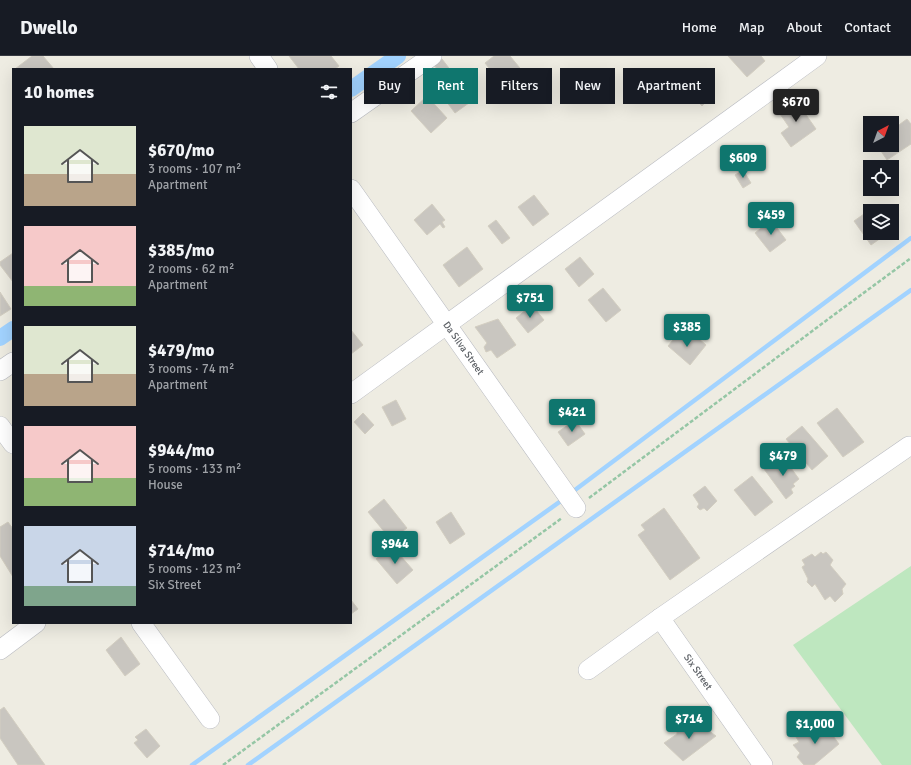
<!DOCTYPE html>
<html lang="en">
<head>
<meta charset="utf-8">
<style>
	:root { --surface:#171b24; --page:#242831; --text:#f1f3f6; --muted:#9ea1a6; --line:#363941; --accent:#0f766e }
	body { margin:0; font-family:Signika,sans-serif; background:var(--page); color:var(--text); height:100vh; display:flex; flex-direction:column; font-size:15px; white-space:nowrap }
	* { box-sizing:border-box; margin:0 }
	p { font-size:13px; color:var(--muted) }
	.icon { flex:none; width:22px; height:22px; fill:none; stroke:currentColor; stroke-width:2; stroke-linecap:round; stroke-linejoin:round }
	.map { position:relative; flex:1; overflow:hidden }
	.details { position:absolute; left:12px; top:12px; width:340px; height:556px; display:flex; flex-direction:column; background:var(--surface); border-radius:0px; box-shadow:0 4px 16px #0002 }
	.details>* { flex:none }
	.banner { position:absolute; left:364px; top:12px; width:380px; height:36px; display:flex; gap:8px }
	.needle { width:26px; rotate:41deg }
	.buttons { position:absolute; left:863px; top:60px; display:grid; gap:8px }
	.buttons a { display:grid; place-items:center; width:36px; height:36px; border-radius:0px; background:var(--surface); box-shadow:0 4px 16px #0002; font-size:20px }
	.price { position:absolute; translate:-50% -34px; padding:0 9px; border-radius:4px; background:var(--accent); color:#fff; font-size:13px; line-height:26px; filter:drop-shadow(0 1px 2px #0008) }
	.price::after { content:''; position:absolute; left:50%; top:24px; width:12px; height:9px; margin-left:-6px; background:inherit; clip-path:polygon(0 0,100% 0,50% 100%) }
	.price.current { background:#222; color:#fff }
	ul { padding:0; list-style:none }
	li { display:flex; align-items:center; gap:12px; height:100px; padding:0 12px }
	li span { display:grid; place-items:center; flex:none; width:112px; height:80px; border-radius:0px; color:#555 }
	li>.icon { margin-inline-start:auto }
	span .icon { width:48px; height:48px; fill:#fffc; stroke-width:1 }
	li b { font-size:17px }
	h2 { display:flex; justify-content:space-between; align-items:center; height:48px; padding:0 12px; font-size:17px }
	.pill { padding:0 14px; border-radius:0px; background:var(--surface); box-shadow:0 4px 16px #0002; font-size:14px; line-height:36px }
	.pill.current { background:var(--accent); color:#fff }
	header { display:flex; align-items:center; gap:24px; box-sizing:border-box; height:56px; padding:0 20px; background:var(--surface); border-bottom:1px solid var(--line) }
	header strong { font-size:19px }
	nav { display:flex; gap:22px; margin-inline-start:auto; font-size:14px }
	.map>svg:first-child { display:block }
	.green { fill:#bee7bf }
	.lines { fill:none; stroke-linecap:round; stroke-linejoin:round }
	.stream { stroke:#a2d3ff; stroke-width:4.5 }
	.canal { stroke:#a2d3ff; stroke-width:16 }
	.building { fill:#c9c6c0; stroke:#d3cec1 }
	.street-casing { stroke:#b8bac0; stroke-width:20 }
	.path { stroke:#95c6a5; stroke-width:2.5; stroke-dasharray:4 2; stroke-linecap:butt }
	.street { stroke:#fff; stroke-width:19 }
	.labels { text-anchor:middle; dominant-baseline:central; stroke-width:3; stroke-linejoin:round; paint-order:stroke }
	.street-label { font-size:10px; fill:#5b5f64; stroke:#fff }
</style>
</head>
<body>
<header>
<strong>Dwello</strong>
<nav><a>Home</a><a>Map</a><a>About</a><a>Contact</a></nav>
</header>
<div class="map">
<svg width="911" height="709" viewBox="0 0 911 709">
	<rect width="100%" height="100%" fill="#eeece2"/>
	<path class="green" d="M911,510V709H882L793,589Z"/>
	<g class="lines">
		<path class="stream" d="M571,437L911,182
			M192,709L565,442
			M248,709L911,234"/>
		<path class="canal" d="M351,33L398,0
			M0,282L13,273"/>
	</g>
	<path class="building" d="M32,0H43L54,13H15Z
		M289,0H331L339,10L335,13H299Z
		M494,0H510L524,17L505,32L485,7Z
		M728,0H761L765,5L747,21Z
		M442,3L455,20L447,26L434,9Z
		M457,23L473,44L455,57L440,37Z
		M699,24L713,39L702,50L688,35Z
		M427,40L447,62L431,77L411,55Z
		M795,43L816,73L791,91L781,77L789,71L778,55Z
		M907,63L911,68V88L887,104L877,89H892V74Z
		M743,114L751,127L743,132L735,119Z
		M534,139L549,158L533,170L518,151Z
		M432,148L445,164L442,166L445,171L443,172L440,168L427,179L414,164Z
		M871,153L873,155H870V177H888L871,189L854,165Z
		M496,164L510,182L502,188L488,170Z
		M771,164L786,184L770,196L755,177Z
		M467,191L483,213L459,231L443,209Z
		M13,197V226L0,209V206Z
		M580,201L594,218L579,231L565,213Z
		M603,232L621,254L606,266L588,244Z
		M0,236L11,253L0,260Z
		M532,249L544,264L528,277L516,262Z
		M498,263L516,289L497,302L491,294L486,296L484,291L487,287L475,271Z
		M351,274L363,289L351,298Z
		M692,277L706,289L690,309L668,290L678,278L686,285Z
		M396,344L406,363L392,370L382,351Z
		M837,352L864,386L843,401L817,367Z
		M363,357L374,369L365,378L354,366Z
		M575,364L585,378L568,390L558,376Z
		M802,370L828,400L812,414L786,383Z
		M783,401L799,423L793,428L795,430L791,433L793,437L786,443L764,413Z
		M752,420L773,446L755,460L734,434Z
		M705,430L717,445L707,455L704,452L700,454L697,451L699,448L693,439Z
		M384,443L407,472L391,484L368,456Z
		M664,452L700,502L670,524L638,479L645,474L641,469Z
		M451,456L465,478L450,488L436,466Z
		M8,466L13,473V521L0,500V471Z
		M392,490L413,514L397,528L376,503Z
		M821,496L823,498L826,496L833,504L830,509L846,528L842,533L843,538L835,546L830,540L825,544L815,528L812,531L807,526L808,523L802,511L805,509L802,504L812,498L815,501Z
		M351,544L358,553L351,558Z
		M121,581L140,608L125,620L106,594Z
		M4,651L45,709H18L0,682V654Z
		M696,665L716,680L683,705L664,687L677,678V675L682,670L686,673Z
		M823,666L839,688L814,709H804L797,701L800,697L793,689L799,686L796,681L802,676L806,680Z
		M146,673L160,690L147,702L134,687L138,684L135,681Z"/>
	<g class="lines">
		<defs>
			<g id="street">
				<path d="M259,0L268,13"/>
				<path d="M351,57L432,0"/>
				<path id="s1" d="M351,133L576,452"/>
				<path d="M0,315L13,306"/>
				<path d="M351,338L817,0"/>
				<path d="M0,370L13,388"/>
				<path id="s2" d="M660,562L763,709"/>
				<path d="M141,567L210,663"/>
				<path d="M0,594L36,567"/>
				<path d="M588,614L660,562L909,390H911"/>
			</g>
		</defs>
		<use href="#street" class="street-casing"/>
		<path class="path" d="M589,442L831,261L911,202
			M223,709L562,462"/>
		<use href="#street" class="street"/>
	</g>
	<g class="labels">
		<g class="street-label">
			<text stroke="none"><textPath href="#s1" startOffset="195">Da Silva Street</textPath></text>
			<text stroke="none"><textPath href="#s2" startOffset="66">Six Street</textPath></text>
		</g>
	</g>
</svg>
<div class="buttons">
<a><svg class="needle" viewBox="-14 -14 28 28"><path d="M0-13l5 13h-10z" fill="#e53935"/><path d="M0 13l5-13h-10z" fill="#9ea1a6"/></svg></a>
<a><svg class="icon" aria-label="locate" viewBox="0 0 24 24"><circle cx="12" cy="12" r="6"/><path d="M12 2v4M12 18v4M2 12h4M18 12h4"/></svg></a>
<a><svg class="icon" aria-label="layers" viewBox="0 0 24 24"><path d="M12 4l9 5-9 5-9-5zM3 14l9 5 9-5"/></svg></a>
</div>
<b class="price current" style="left:796px;top:67px">$670</b>
<b class="price" style="left:743px;top:123px">$609</b>
<b class="price" style="left:771px;top:180px">$459</b>
<b class="price" style="left:530px;top:263px">$751</b>
<b class="price" style="left:687px;top:292px">$385</b>
<b class="price" style="left:572px;top:377px">$421</b>
<b class="price" style="left:783px;top:421px">$479</b>
<b class="price" style="left:395px;top:509px">$944</b>
<b class="price" style="left:689px;top:684px">$714</b>
<b class="price" style="left:815px;top:689px">$1,000</b>
<div class="banner">
<a class="pill">Buy</a>
<a class="pill current">Rent</a>
<a class="pill">Filters</a>
<a class="pill">New</a>
<a class="pill">Apartment</a>
</div>
<section class="details">
<h2>10 homes<svg class="icon" aria-label="filters" viewBox="0 0 24 24"><path d="M4 7h16M4 17h16"/><circle cx="9" cy="7" r="2"/><circle cx="15" cy="17" r="2"/></svg></h2>
<ul>
<li><span style="background:linear-gradient(#dfe7d0 60%,#b9a48a 0)"><svg class="icon" aria-label="home" viewBox="0 0 24 24"><path d="M3 11l9-7 9 7M6 9v11h12V9"/></svg></span><div><b>$670/mo</b><p>3 rooms · 107 m²</p><p>Apartment</p></div></li>
<li><span style="background:linear-gradient(#f6c9c9 75%,#8fb573 0)"><svg class="icon" aria-label="home" viewBox="0 0 24 24"><path d="M3 11l9-7 9 7M6 9v11h12V9"/></svg></span><div><b>$385/mo</b><p>2 rooms · 62 m²</p><p>Apartment</p></div></li>
<li><span style="background:linear-gradient(#dfe7d0 60%,#b9a48a 0)"><svg class="icon" aria-label="home" viewBox="0 0 24 24"><path d="M3 11l9-7 9 7M6 9v11h12V9"/></svg></span><div><b>$479/mo</b><p>3 rooms · 74 m²</p><p>Apartment</p></div></li>
<li><span style="background:linear-gradient(#f6c9c9 65%,#8fb573 0)"><svg class="icon" aria-label="home" viewBox="0 0 24 24"><path d="M3 11l9-7 9 7M6 9v11h12V9"/></svg></span><div><b>$944/mo</b><p>5 rooms · 133 m²</p><p>House</p></div></li>
<li><span style="background:linear-gradient(#c9d6e8 75%,#7fa58c 0)"><svg class="icon" aria-label="home" viewBox="0 0 24 24"><path d="M3 11l9-7 9 7M6 9v11h12V9"/></svg></span><div><b>$714/mo</b><p>5 rooms · 123 m²</p><p>Six Street</p></div></li>
</ul>
</section>
</div>
</body>
</html>
